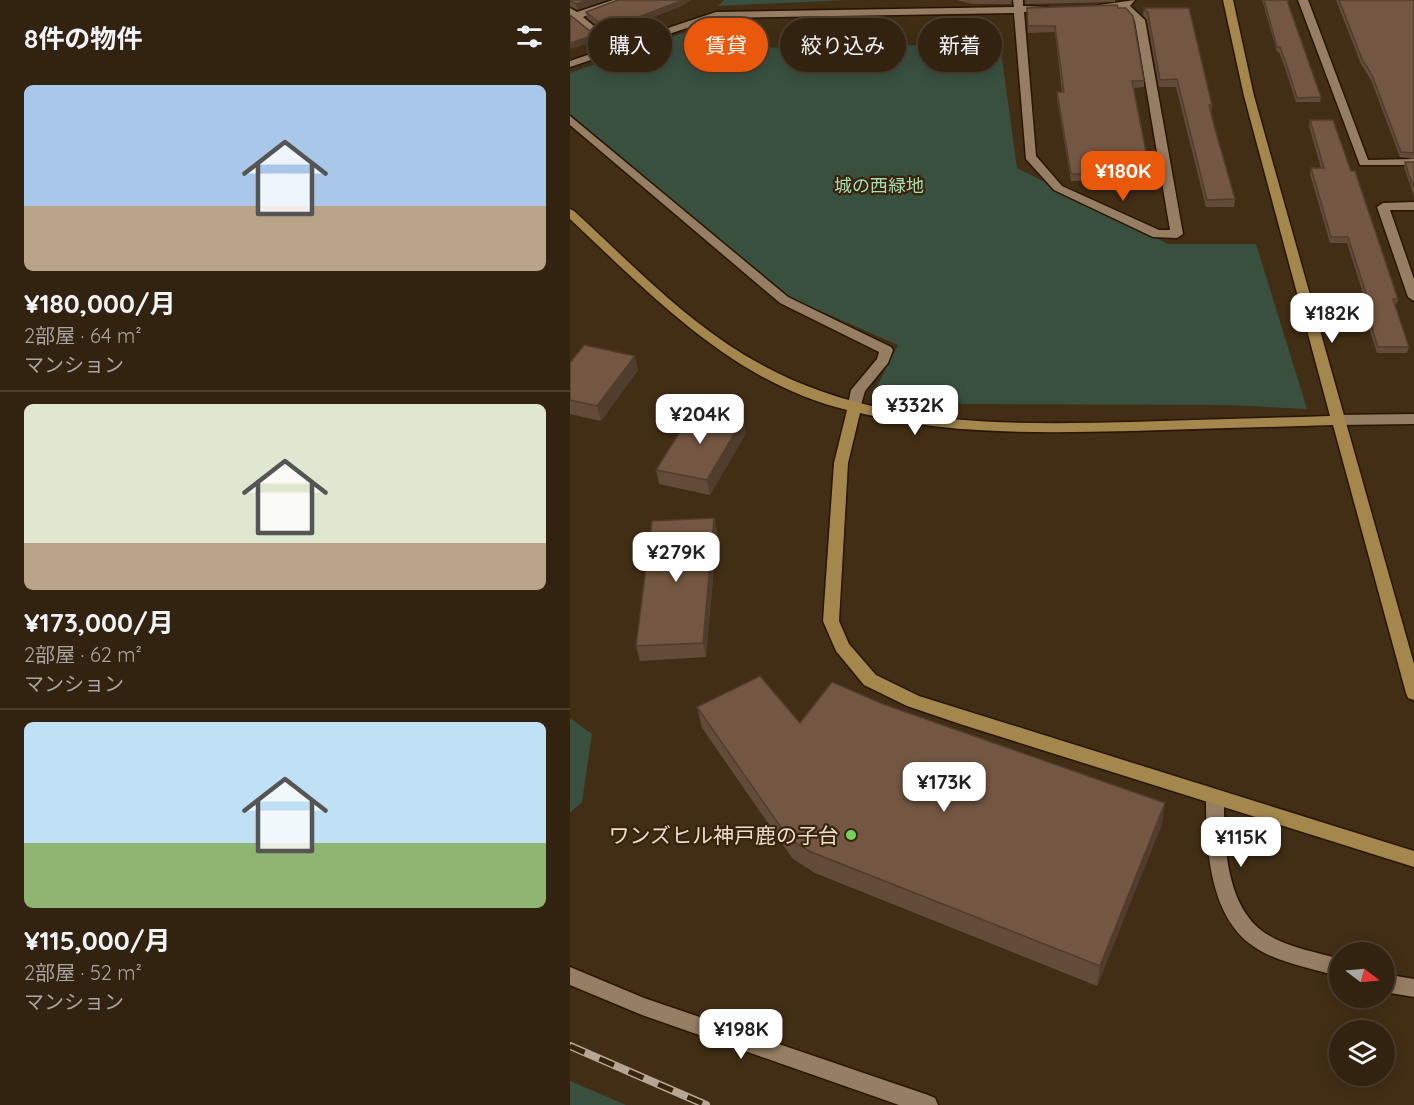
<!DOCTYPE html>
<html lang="ja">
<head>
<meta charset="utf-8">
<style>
	:root { --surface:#322210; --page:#3d2f1e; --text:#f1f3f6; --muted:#a8a49f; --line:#4d3f30; --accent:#ea580c }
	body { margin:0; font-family:Quicksand,"Noto Sans JP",sans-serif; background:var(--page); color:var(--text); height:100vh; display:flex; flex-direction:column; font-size:22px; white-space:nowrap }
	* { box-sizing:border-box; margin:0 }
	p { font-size:20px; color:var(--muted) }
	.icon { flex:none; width:33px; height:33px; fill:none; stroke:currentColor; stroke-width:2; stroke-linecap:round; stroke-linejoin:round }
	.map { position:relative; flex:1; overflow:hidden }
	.details { display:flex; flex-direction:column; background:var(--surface); width:570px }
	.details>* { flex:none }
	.top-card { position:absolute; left:18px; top:18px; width:570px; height:54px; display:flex; gap:12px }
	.needle { width:39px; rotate:106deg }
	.tools { position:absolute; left:759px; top:942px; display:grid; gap:12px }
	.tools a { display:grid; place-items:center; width:66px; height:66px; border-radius:50%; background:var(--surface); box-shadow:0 3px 15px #0003,0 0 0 2px var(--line); font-size:30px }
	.price { position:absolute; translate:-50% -51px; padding:0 14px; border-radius:12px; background:#fff; color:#222; font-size:20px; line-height:39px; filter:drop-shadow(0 2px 3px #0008) }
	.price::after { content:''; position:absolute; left:50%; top:36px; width:18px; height:14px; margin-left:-9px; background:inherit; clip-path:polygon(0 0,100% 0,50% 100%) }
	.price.active { background:var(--accent); color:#fff }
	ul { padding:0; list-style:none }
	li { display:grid; align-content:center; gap:12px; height:318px; padding:0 24px }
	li+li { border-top:2px solid var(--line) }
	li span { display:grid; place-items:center; height:186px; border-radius:9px; color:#555 }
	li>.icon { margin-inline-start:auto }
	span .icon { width:108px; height:108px; fill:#fffc; stroke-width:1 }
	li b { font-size:26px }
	h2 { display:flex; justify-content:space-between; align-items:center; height:72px; padding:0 24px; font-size:26px }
	.chip { padding:0 21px; border-radius:27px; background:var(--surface); box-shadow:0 3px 15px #0003,0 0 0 2px var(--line); font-size:21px; line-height:54px }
	.chip.active { background:var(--accent); color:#fff }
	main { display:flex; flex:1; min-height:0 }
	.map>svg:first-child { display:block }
	.green { fill:#39503f }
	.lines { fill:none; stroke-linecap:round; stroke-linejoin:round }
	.street-casing { stroke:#281500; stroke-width:3 }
	.secondary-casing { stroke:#281500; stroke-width:3 }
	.street { fill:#967e64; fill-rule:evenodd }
	.secondary { fill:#a4874c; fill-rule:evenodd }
	.rail-casing { stroke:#b6a795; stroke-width:8 }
	.rail { stroke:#38240b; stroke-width:5; stroke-dasharray:16; stroke-linecap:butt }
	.wall { fill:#634b39 }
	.shaded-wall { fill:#503d2e }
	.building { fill:#735742; stroke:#503d2e; stroke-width:1.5 }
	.poi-dot { fill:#76d25a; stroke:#38240b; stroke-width:2 }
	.labels { text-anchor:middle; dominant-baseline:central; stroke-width:4.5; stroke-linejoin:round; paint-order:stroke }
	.far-park-label { font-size:18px; fill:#a7ddb6; stroke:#38240b }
	.poi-label { font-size:21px; fill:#ebddcf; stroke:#38240b; text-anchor:end }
</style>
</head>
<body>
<main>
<section class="details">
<h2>8件の物件<svg class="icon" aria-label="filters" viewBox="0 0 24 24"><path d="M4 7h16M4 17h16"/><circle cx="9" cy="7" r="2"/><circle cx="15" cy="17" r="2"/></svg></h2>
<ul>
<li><span style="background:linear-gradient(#a9c7e8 65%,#b9a48a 0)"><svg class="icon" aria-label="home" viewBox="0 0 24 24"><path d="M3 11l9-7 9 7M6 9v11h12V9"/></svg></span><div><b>¥180,000/月</b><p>2部屋 · 64 m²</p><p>マンション</p></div></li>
<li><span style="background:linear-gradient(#dfe7d0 75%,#b9a48a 0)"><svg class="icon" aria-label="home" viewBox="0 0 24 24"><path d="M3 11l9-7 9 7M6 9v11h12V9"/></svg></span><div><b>¥173,000/月</b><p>2部屋 · 62 m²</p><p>マンション</p></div></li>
<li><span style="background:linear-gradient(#bfe0f5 65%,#8fb573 0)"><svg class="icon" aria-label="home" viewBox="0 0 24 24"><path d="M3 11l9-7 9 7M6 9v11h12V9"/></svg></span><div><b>¥115,000/月</b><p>2部屋 · 52 m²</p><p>マンション</p></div></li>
</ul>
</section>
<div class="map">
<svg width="844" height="1105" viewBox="0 0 844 1105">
	<rect width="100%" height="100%" fill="#422e15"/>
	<path class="green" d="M154,0H277L148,6Z
		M166,20L172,48L430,44L447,168L598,244H686L737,409L658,405L391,404L307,386L328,345L218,297L0,114V73L135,25Z
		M0,718L22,734L12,802L0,813Z
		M0,1081L56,1105H0Z"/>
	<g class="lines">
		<defs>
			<path id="street" d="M43,0H57L13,17L47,45L146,12L444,7L443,0H453V6L478,7V11L454,12L466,156L492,186L589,230H600L565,21L553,9L529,11L524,8L529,5L565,0L560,6L575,20L613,234L607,238L583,237L484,190L456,159L444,13L147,18L0,67V61L38,48L0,16V8L7,12Z
				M728,0H738L798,160L844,159V165H790Z
				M0,116L218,297L321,347L323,350L318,363L295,391L289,412H279L277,409L281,390L307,359L309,352L210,303L0,125Z
				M844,202V210H820L844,279V301L838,297L807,207L813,203Z
				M844,414V424L766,425L759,420L766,415Z
				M645,791L651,793L654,798C654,843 655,911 700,936C721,948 746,952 770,959V977C742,968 707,963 683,946C639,916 636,846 636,798L639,793Z
				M0,967L74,998L358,1095L365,1098L368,1105H329L72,1015L0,985Z
				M814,974L844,979V997L814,992Z"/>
			<path id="secondary" d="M653,0H663L684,96L844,664V700L838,698L836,693L763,425C696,427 629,429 562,431C471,433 379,435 290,413L278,463L269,621L279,644L306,675L349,696L844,851V867L393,725L337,706L294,685L266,651L253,621L264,463L277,410C164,383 82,296 0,219V209L4,211C61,263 117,323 185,361C301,427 432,425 561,422C627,420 694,418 760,416L674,96Z"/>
		</defs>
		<use href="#street" class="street-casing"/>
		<use href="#secondary" class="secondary-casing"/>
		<use href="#street" class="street"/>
		<use href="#secondary" class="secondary"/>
		<defs>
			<path id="rail" d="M0,1046L136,1105"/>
		</defs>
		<use href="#rail" class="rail-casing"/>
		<use href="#rail" class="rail"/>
	</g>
	<path class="wall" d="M0,0H36L7,10L0,6Z
		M386,0H442L441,4H403Z
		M455,0H545V2L455,4Z
		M692,0H718V3L751,97L750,102H726L715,68L709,52H707Z
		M766,0H844V159L830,157L801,80L791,64Z
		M112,6L38,34L17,18L16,12Z
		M457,8L574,81V87L564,88L581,177V184L553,185L552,180L501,181L487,99V92H492L485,32L458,33Z
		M574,8H619L642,105L641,112L644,125L665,199L664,207H636L606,87H589L577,20L573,15Z
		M740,120L828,299L826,305H825L839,347L837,353H807L794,312L795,306H797L777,243H760L740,174L741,168H751L739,126Z
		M835,162H844V196L834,167Z
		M0,363L68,370L31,421L0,414Z
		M176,433L140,495L89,484L86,470Z
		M144,518L147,532L136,657L70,661L66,646Z
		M127,707L230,723L592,824L527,986L245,873L223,859L132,728Z"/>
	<path class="shaded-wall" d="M19,0H36L7,10L6,4Z
		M113,0H121L112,6L38,34L37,29Z
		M25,35L27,41L0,49V43Z
		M65,356L68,370L31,421L27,406Z
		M173,419L176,433L140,495L137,480Z
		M144,518L147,532L136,657L133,643Z
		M595,803L592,824L527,986L530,966Z"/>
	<path class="building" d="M0,0H19L6,4L0,1Z
		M48,0H113L37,29L16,12Z
		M694,0H718V3L751,97L727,98L716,63L710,47H707Z
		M769,0H844V153L831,152L802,75L792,59Z
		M547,5L548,8H556L563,16L574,81H562L581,177L554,178L553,173L501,174L487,92H494L485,26H458L457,8Z
		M574,8H619L642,105H639L644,125L665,199L637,200L607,79L590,80L578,13Z
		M0,15L25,35L0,43Z
		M740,120H763L781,171H785L828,299H823L839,347H808L795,306H800L778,237H761L741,168H754Z
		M835,162H844V188L838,172Z
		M14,345L65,356L27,406L0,400V363Z
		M124,409L173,419L137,480L86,470Z
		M144,518L133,643L66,646L82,521Z
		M190,676L230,723L262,682L313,704L595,803L530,966L241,852L219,839L127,707Z"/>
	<circle class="poi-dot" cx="281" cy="835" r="6"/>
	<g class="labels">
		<g class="far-park-label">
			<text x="309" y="185">城の西緑地</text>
		</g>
		<g class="poi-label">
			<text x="269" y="835">ワンズヒル神戸鹿の子台</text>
		</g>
	</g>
</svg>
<div class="tools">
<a><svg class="needle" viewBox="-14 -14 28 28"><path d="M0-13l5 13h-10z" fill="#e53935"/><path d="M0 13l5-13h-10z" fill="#a8a49f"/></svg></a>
<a><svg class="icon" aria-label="layers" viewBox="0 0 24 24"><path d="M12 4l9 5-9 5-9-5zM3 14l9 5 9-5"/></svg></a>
</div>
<b class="price active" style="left:553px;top:202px">¥180K</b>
<b class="price" style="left:762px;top:344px">¥182K</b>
<b class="price" style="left:345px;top:436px">¥332K</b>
<b class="price" style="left:130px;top:445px">¥204K</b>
<b class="price" style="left:106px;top:583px">¥279K</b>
<b class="price" style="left:374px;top:813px">¥173K</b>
<b class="price" style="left:671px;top:868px">¥115K</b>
<b class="price" style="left:171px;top:1060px">¥198K</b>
<div class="top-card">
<a class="chip">購入</a>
<a class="chip active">賃貸</a>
<a class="chip">絞り込み</a>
<a class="chip">新着</a>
</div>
</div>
</main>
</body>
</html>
